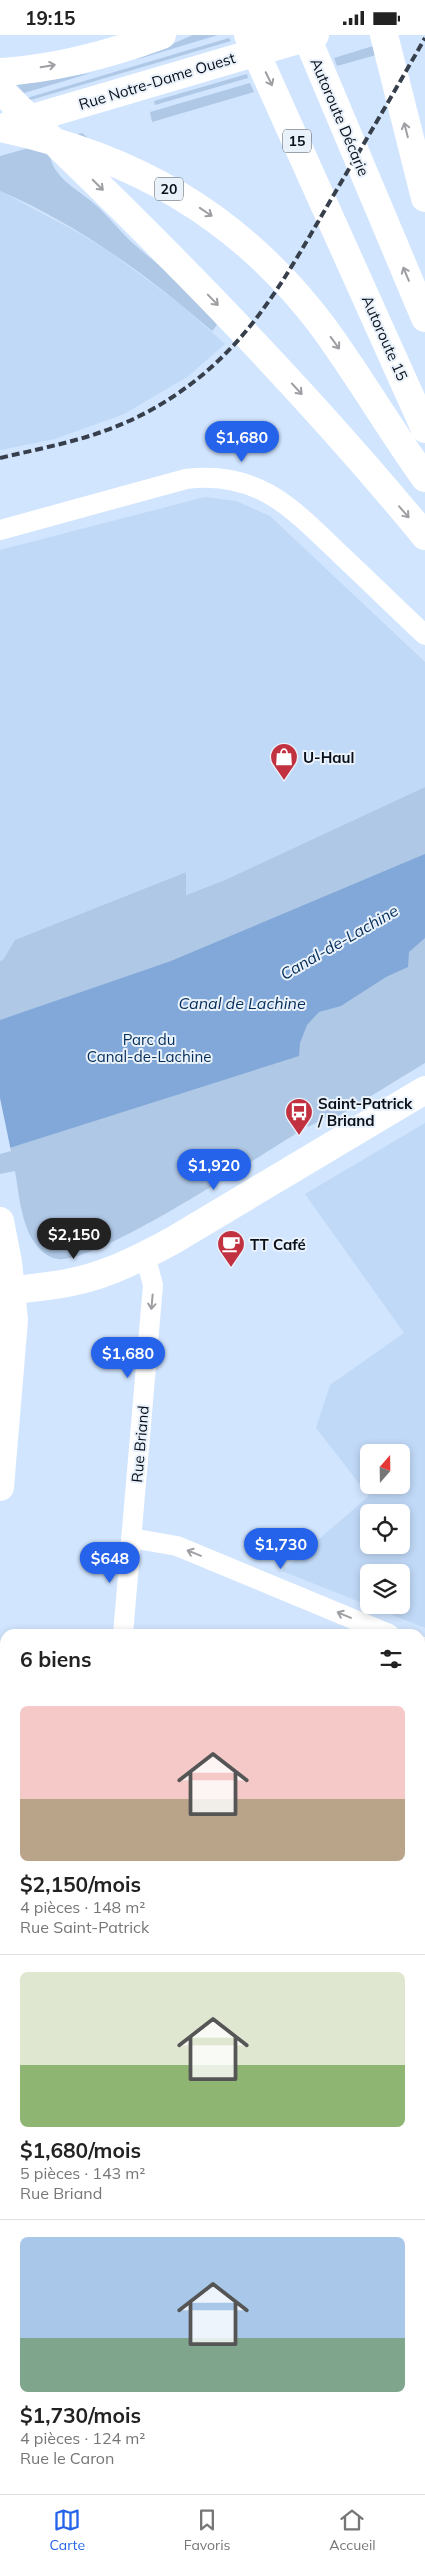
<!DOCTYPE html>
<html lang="fr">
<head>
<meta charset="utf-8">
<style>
	:root { --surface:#fff; --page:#f2f2f2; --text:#222; --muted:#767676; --line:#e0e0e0; --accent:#2563eb }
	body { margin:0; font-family:Mulish,sans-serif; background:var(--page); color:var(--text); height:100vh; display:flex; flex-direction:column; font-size:19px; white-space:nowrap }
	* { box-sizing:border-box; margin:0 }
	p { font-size:16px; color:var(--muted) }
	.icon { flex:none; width:28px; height:28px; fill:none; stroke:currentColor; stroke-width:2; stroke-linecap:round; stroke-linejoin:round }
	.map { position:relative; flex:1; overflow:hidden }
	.panel { position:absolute; left:0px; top:1594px; width:425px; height:866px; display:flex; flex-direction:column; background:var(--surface); border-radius:15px 15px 0 0; box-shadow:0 2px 8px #0003 }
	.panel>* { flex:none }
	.needle { width:32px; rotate:20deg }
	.fabs { position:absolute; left:360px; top:1409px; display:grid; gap:10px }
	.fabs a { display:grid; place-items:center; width:50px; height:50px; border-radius:8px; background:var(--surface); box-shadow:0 2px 8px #0003; font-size:25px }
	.price { position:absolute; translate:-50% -42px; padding:0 11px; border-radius:18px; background:var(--accent); color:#fff; font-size:16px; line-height:32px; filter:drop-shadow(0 1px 2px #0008) }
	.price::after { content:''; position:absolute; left:50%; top:30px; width:15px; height:11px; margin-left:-8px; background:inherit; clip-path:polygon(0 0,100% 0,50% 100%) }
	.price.current { background:#222; color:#fff }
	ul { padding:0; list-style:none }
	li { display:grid; align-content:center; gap:10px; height:265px; padding:0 20px }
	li+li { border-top:1px solid var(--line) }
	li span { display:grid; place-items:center; height:155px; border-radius:8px; color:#555 }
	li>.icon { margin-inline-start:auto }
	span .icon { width:90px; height:90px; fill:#fffc; stroke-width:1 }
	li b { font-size:21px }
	h2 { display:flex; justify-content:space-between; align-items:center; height:60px; padding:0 20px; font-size:21px }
	.status { display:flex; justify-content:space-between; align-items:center; height:35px; padding:0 25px; background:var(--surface); direction:ltr }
	.status svg { height:14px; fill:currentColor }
	.tab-bar { display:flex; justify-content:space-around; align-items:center; height:70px; border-top:1px solid var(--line); background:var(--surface); font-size:14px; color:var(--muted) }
	.tab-bar a { display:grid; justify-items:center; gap:2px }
	.tab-bar .current { color:var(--accent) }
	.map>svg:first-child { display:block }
	.built { fill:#c0d9f7; fill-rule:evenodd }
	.green { fill:#afc8e6 }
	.water { fill:#81a8d8 }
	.pier { fill:#d1e5fe }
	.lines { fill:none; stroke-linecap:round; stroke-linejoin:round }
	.street { stroke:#fff; stroke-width:20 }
	.secondary { stroke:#fff; stroke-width:28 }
	.highway { stroke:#fff; stroke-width:28 }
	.rail { stroke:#363f4b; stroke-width:4; stroke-dasharray:8 4; stroke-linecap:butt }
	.oneway { stroke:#9d9fa3 }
	.labels { text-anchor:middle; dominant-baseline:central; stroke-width:4; stroke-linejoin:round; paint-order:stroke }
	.shield { fill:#e9f1fb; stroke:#4d545d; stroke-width:1 }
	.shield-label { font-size:14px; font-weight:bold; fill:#0a1019 }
	.street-label { font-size:15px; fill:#0a1019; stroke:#e9f1fb }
	.poi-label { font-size:15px; font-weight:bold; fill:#0a1019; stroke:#e9f1fb; text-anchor:start }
	.park-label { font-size:15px; fill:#042e59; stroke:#e9f1fb }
	.water-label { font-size:16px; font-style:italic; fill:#032d58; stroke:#e9f1fb }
</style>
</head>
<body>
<div class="status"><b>19:15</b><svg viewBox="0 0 49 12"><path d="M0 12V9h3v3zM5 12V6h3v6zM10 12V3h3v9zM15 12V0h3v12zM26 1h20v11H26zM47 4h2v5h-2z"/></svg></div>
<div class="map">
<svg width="425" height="2459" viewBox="0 0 425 2459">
	<rect width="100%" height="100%" fill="#d1e5fe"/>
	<path class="built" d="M0,156L79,198L111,218L180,269L225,309L187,342L124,379L55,404L0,415Z
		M205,462L236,466L270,481L425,627V752L225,845L185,860V837L16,905L3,926H0V515Z
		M425,1088V1593L282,1536L369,1461L316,1393L330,1350L404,1298L305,1159ZM369,1418H401V1450H369ZM369,1478H401V1510H369ZM369,1538H401V1570H369Z"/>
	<path class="green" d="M193,0H218L135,25Z
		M229,3L231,6L0,74V71Z
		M373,11L376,20L337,31L334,23Z
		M91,38L24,58L16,49Z
		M247,39L248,43L155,70L154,66Z
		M250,48L254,57L152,87L150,77Z
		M82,98L88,103L87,106L49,117C53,145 79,154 98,172C111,184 122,199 135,210C163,235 198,258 217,290L212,296C149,241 77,189 0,156V121Z
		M425,752V1028L335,1083L332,1079L308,1092L306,1088L297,1093L298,1096L294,1100C257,1122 86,1237 53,1223C22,1210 20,1164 15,1136L0,1139V926L3,925L15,905L186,837V860L225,845Z"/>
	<path class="water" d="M425,819V903L409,917L408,932L386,942L341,971L319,977L307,990L300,1008L299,1021L0,1116V985L171,926Z"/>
	<path class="pier" d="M0,1063L11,1116L0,1119Z"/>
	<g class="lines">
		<path class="street" d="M0,495L186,444C259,435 293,474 342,521C370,547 397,574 425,600
			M131,1503L177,1511L389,1599
			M123,1599L153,1250L145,1220
			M420,1611L425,1614
			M0,1662H5
			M420,1801L425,1803
			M420,1992L425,1995
			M0,2154L5,2155
			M420,2184L425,2186
			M420,2376L425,2378
			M92,2455V2459"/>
		<path class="secondary" d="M9,90L315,0
			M0,1186L8,1227L14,1285L0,1452
			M0,1257C36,1252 75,1250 109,1236C131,1228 151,1217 172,1206L425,1055"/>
		<path class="highway" d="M248,0L425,394
			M306,0L425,283
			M384,0L425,163
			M0,37C55,34 110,19 162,0
			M0,55C149,197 294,342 425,501
			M0,93C133,121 238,180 321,289C358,339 389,393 425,443"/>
		<path class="rail" d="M0,423C55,410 100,403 151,375C246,322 283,246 336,156C366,105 396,54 425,3"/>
	</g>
	<defs><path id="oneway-shaft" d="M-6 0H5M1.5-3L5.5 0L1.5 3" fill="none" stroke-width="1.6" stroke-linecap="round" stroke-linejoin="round" transform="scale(1.25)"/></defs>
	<g class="oneway">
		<use href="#oneway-shaft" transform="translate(48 31) rotate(-10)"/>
		<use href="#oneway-shaft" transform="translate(269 44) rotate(64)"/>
		<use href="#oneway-shaft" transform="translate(406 95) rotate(-104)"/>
		<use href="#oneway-shaft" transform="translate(98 150) rotate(45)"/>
		<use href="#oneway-shaft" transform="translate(206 177) rotate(34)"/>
		<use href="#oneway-shaft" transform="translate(406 239) rotate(-113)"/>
		<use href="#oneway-shaft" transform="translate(213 265) rotate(46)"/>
		<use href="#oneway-shaft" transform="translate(335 308) rotate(54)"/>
		<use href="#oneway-shaft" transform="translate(297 354) rotate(47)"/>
		<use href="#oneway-shaft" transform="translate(404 477) rotate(49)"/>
		<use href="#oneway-shaft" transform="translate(152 1267) rotate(95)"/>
		<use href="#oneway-shaft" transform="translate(194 1518) rotate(-158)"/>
		<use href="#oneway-shaft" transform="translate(344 1580) rotate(-157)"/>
	</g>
	<defs>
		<symbol id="shop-pin" viewBox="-11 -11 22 30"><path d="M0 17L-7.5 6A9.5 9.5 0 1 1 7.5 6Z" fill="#c13140" stroke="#e9f1fb"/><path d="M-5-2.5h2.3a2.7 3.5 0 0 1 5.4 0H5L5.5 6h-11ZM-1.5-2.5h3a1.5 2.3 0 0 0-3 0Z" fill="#fff"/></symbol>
		<symbol id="bus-pin" viewBox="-11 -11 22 30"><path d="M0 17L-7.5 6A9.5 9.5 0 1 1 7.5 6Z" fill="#c13140" stroke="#e9f1fb"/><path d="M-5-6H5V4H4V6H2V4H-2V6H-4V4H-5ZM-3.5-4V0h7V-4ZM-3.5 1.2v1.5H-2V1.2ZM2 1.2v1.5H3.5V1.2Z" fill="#fff"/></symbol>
		<symbol id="cafe-pin" viewBox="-11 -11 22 30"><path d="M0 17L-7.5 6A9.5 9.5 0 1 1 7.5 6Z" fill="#c13140" stroke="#e9f1fb"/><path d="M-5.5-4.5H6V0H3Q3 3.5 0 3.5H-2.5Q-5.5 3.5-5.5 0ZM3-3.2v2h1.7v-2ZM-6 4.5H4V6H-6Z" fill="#fff"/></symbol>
	</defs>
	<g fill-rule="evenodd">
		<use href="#shop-pin" x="268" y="706" width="32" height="43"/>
		<use href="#bus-pin" x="283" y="1061" width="32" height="43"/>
		<use href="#cafe-pin" x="215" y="1193" width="32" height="43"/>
	</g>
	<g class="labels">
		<g class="shield">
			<rect x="283" y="94.5" width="28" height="23" rx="4"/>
			<rect x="155" y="142.5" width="28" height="23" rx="4"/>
		</g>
		<g class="shield-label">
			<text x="297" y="106">15</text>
			<text x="169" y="154">20</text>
		</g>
		<g class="street-label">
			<text transform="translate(157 46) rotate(-17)">Rue Notre-Dame Ouest</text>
			<text transform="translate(340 82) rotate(67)">Autoroute Décarie</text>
			<text transform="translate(385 303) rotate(66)">Autoroute 15</text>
			<text transform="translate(140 1409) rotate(-85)">Rue Briand</text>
		</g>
		<g class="poi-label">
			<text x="303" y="722">U-Haul</text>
			<text x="318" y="1068">Saint-Patrick<tspan x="318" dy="17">/ Briand</tspan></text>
			<text x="250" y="1209">TT Café</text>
		</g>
		<g class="park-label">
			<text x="149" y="1004">Parc du<tspan x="149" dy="17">Canal-de-Lachine</tspan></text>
		</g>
		<g class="water-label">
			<text transform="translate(339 907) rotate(-30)">Canal-de-Lachine</text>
			<text x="242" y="968">Canal de Lachine</text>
		</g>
	</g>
</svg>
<div class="fabs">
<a><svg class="needle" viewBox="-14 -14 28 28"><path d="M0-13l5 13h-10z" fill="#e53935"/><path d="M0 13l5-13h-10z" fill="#767676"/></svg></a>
<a><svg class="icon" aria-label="locate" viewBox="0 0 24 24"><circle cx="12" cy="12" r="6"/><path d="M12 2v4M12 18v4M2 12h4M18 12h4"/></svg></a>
<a><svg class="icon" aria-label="layers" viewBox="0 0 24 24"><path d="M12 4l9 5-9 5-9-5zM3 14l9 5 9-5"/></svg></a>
</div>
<b class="price" style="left:242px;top:428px">$1,680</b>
<b class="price" style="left:214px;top:1156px">$1,920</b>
<b class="price current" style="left:74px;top:1225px">$2,150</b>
<b class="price" style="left:128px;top:1344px">$1,680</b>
<b class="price" style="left:281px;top:1535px">$1,730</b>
<b class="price" style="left:110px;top:1549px">$648</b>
<section class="panel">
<h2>6 biens<svg class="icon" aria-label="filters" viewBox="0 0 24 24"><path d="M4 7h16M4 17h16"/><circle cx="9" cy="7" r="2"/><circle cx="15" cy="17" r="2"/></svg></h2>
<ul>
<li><span style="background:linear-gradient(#f6c9c9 60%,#b9a48a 0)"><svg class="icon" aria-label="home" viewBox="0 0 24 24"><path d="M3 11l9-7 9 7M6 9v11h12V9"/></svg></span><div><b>$2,150/mois</b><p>4 pièces · 148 m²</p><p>Rue Saint-Patrick</p></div></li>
<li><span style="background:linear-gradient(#dfe7d0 60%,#8fb573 0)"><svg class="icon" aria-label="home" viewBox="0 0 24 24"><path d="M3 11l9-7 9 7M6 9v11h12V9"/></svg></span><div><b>$1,680/mois</b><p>5 pièces · 143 m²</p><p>Rue Briand</p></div></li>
<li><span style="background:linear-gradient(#a9c7e8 65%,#7fa58c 0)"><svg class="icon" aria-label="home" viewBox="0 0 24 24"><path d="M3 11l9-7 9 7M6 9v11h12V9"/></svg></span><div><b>$1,730/mois</b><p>4 pièces · 124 m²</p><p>Rue le Caron</p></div></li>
</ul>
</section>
</div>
<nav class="tab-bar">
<a class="current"><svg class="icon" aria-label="map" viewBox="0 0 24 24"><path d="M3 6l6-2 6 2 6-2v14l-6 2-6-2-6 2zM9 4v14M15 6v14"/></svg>Carte</a>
<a><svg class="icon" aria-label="saved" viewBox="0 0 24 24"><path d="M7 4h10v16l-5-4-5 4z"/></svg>Favoris</a>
<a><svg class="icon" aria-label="home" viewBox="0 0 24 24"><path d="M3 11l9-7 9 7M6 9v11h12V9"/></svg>Accueil</a>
</nav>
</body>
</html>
